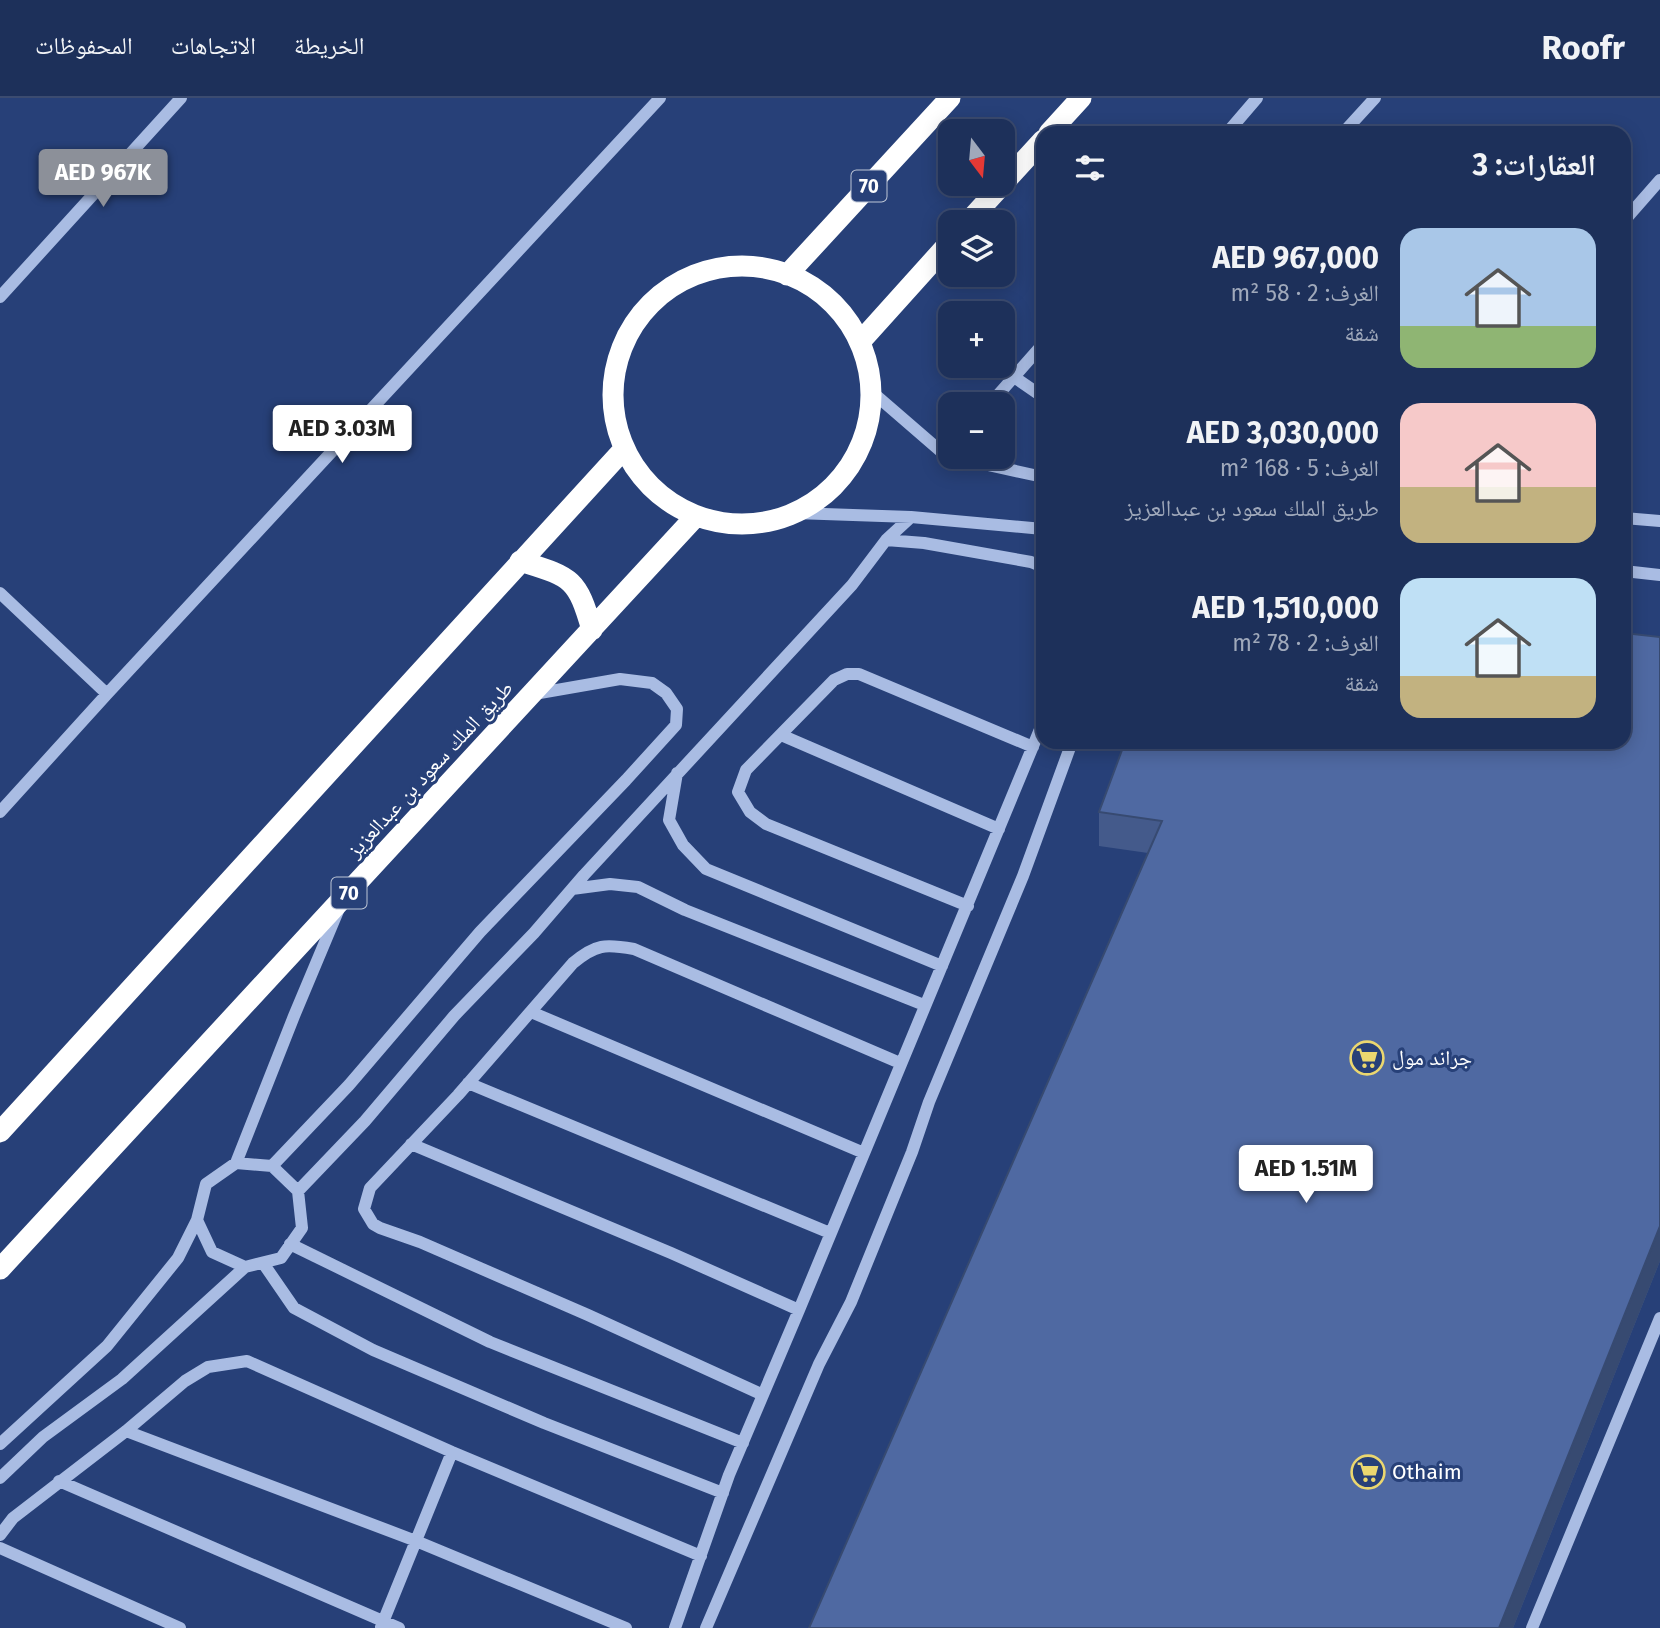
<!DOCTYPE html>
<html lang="ar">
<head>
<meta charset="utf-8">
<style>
	:root { --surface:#1d305a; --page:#2a3c63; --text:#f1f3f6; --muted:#a0a9bb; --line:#3b4b70; --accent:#8c9099 }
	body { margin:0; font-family:"Fira Sans","Noto Naskh Arabic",sans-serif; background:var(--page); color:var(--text); direction:rtl; height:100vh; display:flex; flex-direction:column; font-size:26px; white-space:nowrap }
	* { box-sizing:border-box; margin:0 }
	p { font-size:23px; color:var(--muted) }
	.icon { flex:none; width:38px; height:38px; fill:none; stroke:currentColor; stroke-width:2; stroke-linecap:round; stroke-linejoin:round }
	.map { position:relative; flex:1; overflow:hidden; direction:ltr }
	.details { position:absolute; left:1036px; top:28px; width:595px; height:623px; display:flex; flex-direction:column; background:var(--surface); border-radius:21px; box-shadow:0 4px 18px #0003,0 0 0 2px var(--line); direction:rtl }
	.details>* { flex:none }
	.needle { width:46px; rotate:164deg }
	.controls { position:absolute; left:938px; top:21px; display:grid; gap:14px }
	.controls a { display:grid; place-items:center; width:77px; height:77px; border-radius:14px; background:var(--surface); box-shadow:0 4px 18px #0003,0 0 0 2px var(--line); font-size:35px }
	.price { position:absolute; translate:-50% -60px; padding:0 16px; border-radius:7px; background:#fff; color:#222; font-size:23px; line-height:46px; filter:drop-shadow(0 2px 4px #0008) }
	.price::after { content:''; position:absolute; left:50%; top:42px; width:21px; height:16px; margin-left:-10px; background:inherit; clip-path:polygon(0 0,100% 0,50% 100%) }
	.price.active { background:var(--accent); color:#fff }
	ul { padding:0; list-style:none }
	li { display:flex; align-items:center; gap:21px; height:175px; padding:0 35px }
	li span { display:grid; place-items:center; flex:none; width:196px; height:140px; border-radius:21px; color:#555 }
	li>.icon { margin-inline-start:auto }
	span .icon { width:84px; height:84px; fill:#fffc; stroke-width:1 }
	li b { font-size:30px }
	h2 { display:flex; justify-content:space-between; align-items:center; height:84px; padding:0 35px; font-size:30px }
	header { display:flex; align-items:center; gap:42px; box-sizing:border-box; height:98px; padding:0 35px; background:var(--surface); border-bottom:2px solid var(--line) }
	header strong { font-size:33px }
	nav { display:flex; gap:38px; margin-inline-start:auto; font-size:24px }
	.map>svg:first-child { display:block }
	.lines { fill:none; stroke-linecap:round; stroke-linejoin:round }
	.minor { stroke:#a9bce3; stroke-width:12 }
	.highway { stroke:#fff; stroke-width:21 }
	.wall { fill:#445a8b }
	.shaded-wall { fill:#374a71 }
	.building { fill:#4f69a2; stroke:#374a71; stroke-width:2 }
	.labels { text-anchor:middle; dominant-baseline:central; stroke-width:6; stroke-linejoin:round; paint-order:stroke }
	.shield { fill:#274078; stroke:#bec6d6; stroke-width:2 }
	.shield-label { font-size:19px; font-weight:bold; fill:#fff }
	.street-label { font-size:21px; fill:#fff; stroke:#274078 }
	.poi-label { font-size:21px; fill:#fff; stroke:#274078; text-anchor:start }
</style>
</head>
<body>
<header>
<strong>Roofr</strong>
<nav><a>الخريطة</a><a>الاتجاهات</a><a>المحفوظات</a></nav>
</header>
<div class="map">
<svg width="1660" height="1530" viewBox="0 0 1660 1530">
	<rect width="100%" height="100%" fill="#274078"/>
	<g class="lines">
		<path class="minor" d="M1227,35L1257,0
			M1343,35L1375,0
			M1624,123L1660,82
			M0,199L181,0
			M1014,279L1043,299
			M871,293L945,357L950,358
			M990,306L1043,246
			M952,359L1043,379
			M795,415L911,419L1043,431
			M1624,420L1660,423
			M886,442L924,445L1031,464L1043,469
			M1624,473L1660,477
			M0,495L107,596
			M781,637L999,731
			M677,675L669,722L683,747L706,771L942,868
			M0,714L107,596L660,0
			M572,791L610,786L638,789L685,812L924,907
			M968,808L766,726L750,714L738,694L746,672L834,582L847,576H859L1033,649
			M531,914L864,1055
			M468,985L830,1135
			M411,1046L671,1155L799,1212
			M236,1065L294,918L338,813
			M272,1068L349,987L480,834L626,682L676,627L677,611L666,595L652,585L620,581L534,596
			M298,1093L365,1023L454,918L534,835L584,777L852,487L886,442L911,419
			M290,1146L490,1244L743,1345
			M263,1165L294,1210L373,1252L544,1325L723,1395
			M761,1296L588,1217L420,1144L380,1130L373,1126L364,1111L370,1090L458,997L573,865C596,846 605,846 634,851L900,965
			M126,1333L416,1443L626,1530
			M0,1346L107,1248L178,1160L197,1122
			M0,1380L43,1339L122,1281L245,1169L281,1160L302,1130L298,1093L272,1068L236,1065L206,1086L197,1122L212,1154L245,1169
			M59,1383L399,1530
			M0,1437L13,1420L126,1333L185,1283L208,1269L247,1263L452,1354L701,1458
			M0,1450L180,1530
			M381,1529L452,1354
			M675,1530L729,1377L799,1212L1043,624
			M706,1530L819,1266L851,1204L912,1054L929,1004L1023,778L1072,644
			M1532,1530L1660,1220"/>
		<path class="highway" d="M1049,35L1081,0
			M968,124L1043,42
			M613 297a129 129 0 1 1 258 0a129 129 0 1 1-258 0Z
			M787,177L950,0
			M860,244L950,144
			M520,463C571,479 577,479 592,532
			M0,1034L624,351
			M0,1171L696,418"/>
	</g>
	<path class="wall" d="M1125,644L1660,1163L1513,1530H809L1148,755L1099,748V714Z"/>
	<path class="shaded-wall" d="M1660,1128V1163L1513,1530H1499Z"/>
	<path class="building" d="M1624,535L1660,539V1128L1499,1530H809L1162,723L1099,714L1125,644H1624Z"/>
	<defs>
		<symbol id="supermarket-ring" viewBox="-11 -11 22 22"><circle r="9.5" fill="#274078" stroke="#ebd76f" stroke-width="1.5"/><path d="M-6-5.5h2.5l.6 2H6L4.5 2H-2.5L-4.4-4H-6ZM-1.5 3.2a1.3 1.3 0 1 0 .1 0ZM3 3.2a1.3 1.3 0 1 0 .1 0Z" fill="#ebd76f"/></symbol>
	</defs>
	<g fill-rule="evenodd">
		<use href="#supermarket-ring" x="1348" y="941" width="38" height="38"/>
		<use href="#supermarket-ring" x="1349" y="1355" width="38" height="38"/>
	</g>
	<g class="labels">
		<g class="shield">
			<rect x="851.5" y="72.5" width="35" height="31" rx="5"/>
			<rect x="331.5" y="779.5" width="35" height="31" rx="5"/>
		</g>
		<g class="shield-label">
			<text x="869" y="88">70</text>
			<text x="349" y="795">70</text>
		</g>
		<g class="street-label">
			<text transform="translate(430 671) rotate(-47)">طريق الملك سعود بن عبدالعزيز</text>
		</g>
		<g class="poi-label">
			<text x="1392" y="960">جراند مول</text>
			<text x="1392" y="1374">Othaim</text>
		</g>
	</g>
</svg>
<div class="controls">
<a><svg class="needle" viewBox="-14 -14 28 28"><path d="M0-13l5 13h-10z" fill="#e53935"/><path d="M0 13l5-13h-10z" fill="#a0a9bb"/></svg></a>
<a><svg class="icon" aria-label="layers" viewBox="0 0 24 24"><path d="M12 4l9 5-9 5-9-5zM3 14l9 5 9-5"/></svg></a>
<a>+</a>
<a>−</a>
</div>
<b class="price active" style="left:103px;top:111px">AED 967K</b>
<b class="price" style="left:342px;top:367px">AED 3.03M</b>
<b class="price" style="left:1306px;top:1107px">AED 1.51M</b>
<section class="details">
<h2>العقارات: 3<svg class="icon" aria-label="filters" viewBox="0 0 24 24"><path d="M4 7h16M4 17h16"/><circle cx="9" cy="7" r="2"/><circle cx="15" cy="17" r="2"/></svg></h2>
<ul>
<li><span style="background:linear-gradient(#a9c7e8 70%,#8fb573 0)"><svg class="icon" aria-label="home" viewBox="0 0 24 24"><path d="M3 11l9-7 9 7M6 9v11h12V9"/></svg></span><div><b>AED 967,000</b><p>الغرف: 2 · 58 m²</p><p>شقة</p></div></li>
<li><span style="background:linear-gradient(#f6c9c9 60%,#c2b280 0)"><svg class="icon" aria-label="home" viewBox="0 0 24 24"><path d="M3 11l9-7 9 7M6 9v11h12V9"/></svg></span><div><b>AED 3,030,000</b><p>الغرف: 5 · 168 m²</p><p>طريق الملك سعود بن عبدالعزيز</p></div></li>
<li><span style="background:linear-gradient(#bfe0f5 70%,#c2b280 0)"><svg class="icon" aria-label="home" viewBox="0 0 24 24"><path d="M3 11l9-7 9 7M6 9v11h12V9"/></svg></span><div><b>AED 1,510,000</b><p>الغرف: 2 · 78 m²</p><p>شقة</p></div></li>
</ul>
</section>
</div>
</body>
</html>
